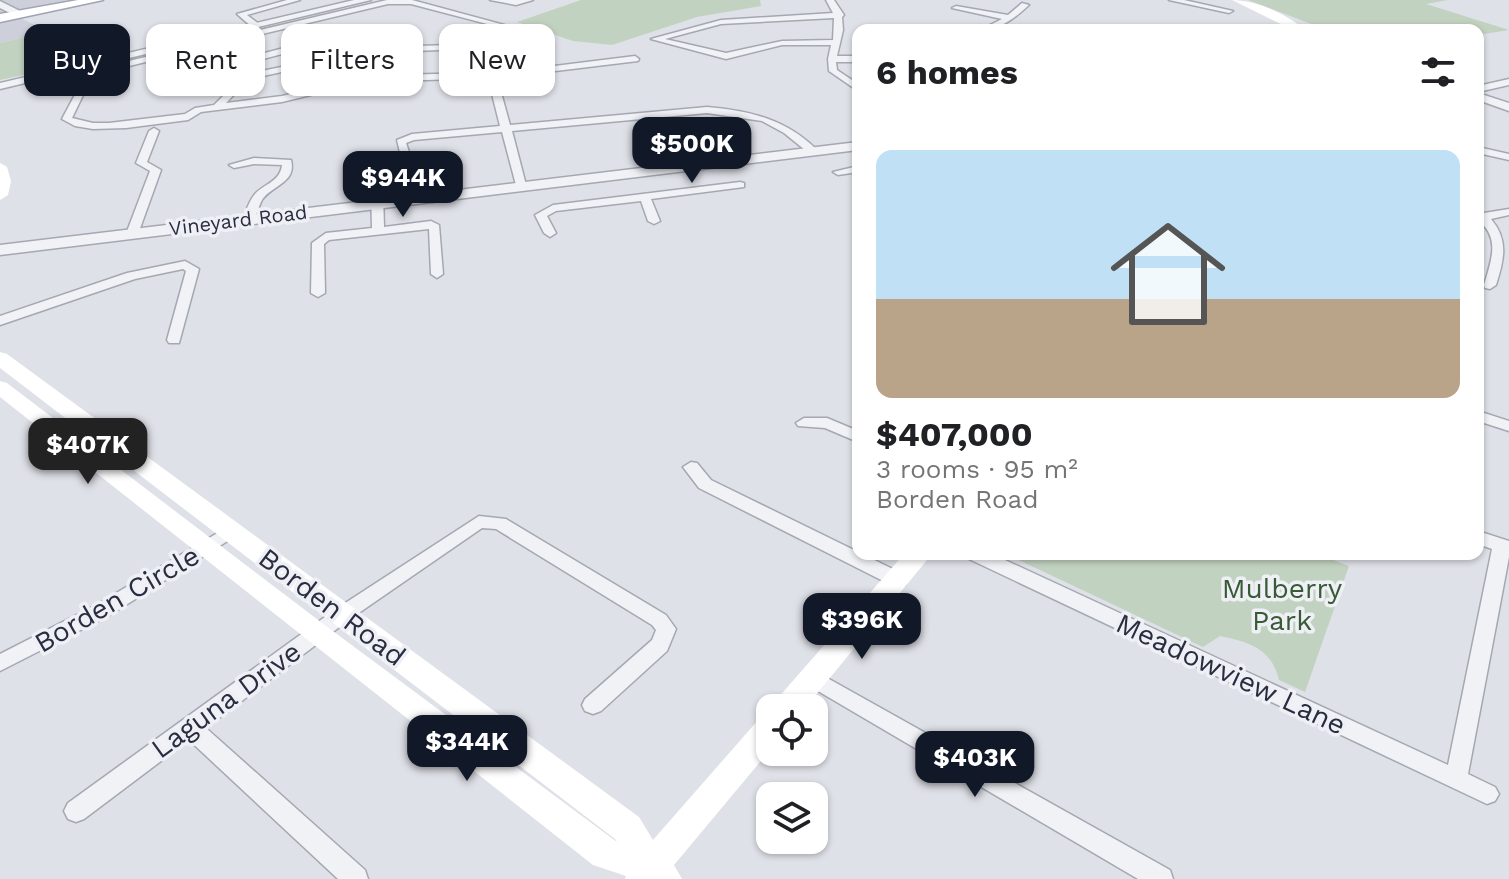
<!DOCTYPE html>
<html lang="en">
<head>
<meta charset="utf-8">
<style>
	:root { --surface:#fff; --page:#f6f6f6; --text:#202124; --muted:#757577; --line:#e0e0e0; --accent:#111827 }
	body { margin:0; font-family:"Work Sans",sans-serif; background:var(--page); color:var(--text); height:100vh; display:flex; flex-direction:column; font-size:30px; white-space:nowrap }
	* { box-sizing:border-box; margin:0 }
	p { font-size:26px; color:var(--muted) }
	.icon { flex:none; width:44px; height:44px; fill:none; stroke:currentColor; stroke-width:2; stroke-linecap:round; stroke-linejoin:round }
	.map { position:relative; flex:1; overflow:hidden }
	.panel { position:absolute; left:852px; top:24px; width:632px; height:536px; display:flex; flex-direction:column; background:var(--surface); border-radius:16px; box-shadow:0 2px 6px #0004 }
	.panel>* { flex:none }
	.hud { position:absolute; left:24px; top:24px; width:708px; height:72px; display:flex; gap:16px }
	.fabs { position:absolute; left:756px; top:694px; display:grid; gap:16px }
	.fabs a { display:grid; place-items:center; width:72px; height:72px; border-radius:16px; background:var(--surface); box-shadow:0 2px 6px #0004; font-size:40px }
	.price { position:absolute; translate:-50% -68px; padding:0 18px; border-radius:16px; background:var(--accent); color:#fff; font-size:26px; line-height:52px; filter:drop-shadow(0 2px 4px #0008) }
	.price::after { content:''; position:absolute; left:50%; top:48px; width:24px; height:18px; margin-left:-12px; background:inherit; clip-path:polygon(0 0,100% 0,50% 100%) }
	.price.current { background:#222; color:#fff }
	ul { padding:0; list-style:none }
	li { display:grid; align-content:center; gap:16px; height:424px; padding:0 24px }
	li+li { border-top:2px solid var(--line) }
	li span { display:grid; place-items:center; height:248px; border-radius:16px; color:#555 }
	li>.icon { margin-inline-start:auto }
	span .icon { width:144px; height:144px; fill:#fffc; stroke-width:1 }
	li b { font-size:34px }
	h2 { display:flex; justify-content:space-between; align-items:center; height:96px; padding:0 24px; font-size:34px }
	.pill { padding:0 28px; border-radius:16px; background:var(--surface); box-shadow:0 2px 6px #0004; font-size:28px; line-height:72px }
	.pill.current { background:var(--accent); color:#fff }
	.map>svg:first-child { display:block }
	.built { fill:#cdd0da }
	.green { fill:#c2d2c0 }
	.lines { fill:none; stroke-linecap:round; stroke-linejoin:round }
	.minor-casing { stroke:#a4a8b2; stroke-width:3 }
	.tertiary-casing { stroke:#a4a8b2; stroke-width:3 }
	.primary-casing { stroke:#9ea4b4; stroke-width:3 }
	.minor { fill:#f1f2f6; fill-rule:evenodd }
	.tertiary { fill:#f1f2f6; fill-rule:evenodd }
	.secondary { fill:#fff; fill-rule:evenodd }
	.primary { fill:#fff; fill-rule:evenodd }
	.labels { text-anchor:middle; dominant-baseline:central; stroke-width:7; stroke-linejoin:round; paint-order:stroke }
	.far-street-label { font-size:20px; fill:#282e3f; stroke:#eef0f6 }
	.near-park-label { font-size:28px; fill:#385b35; stroke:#eef0f6 }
	.near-street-label { font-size:28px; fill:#282e3f; stroke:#eef0f6 }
</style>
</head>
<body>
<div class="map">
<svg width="1509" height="879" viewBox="0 0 1509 879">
	<rect width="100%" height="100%" fill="#dfe1e8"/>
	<path class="built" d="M0,0H69L7,12L50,32L0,43Z"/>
	<path class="green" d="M581,0H760L761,6L697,17L612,45L573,41L517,22Z
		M1248,0H1448L1426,4L1509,30L1478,35V30H1327Z
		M50,32L101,58L0,80V43Z
		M1006,554H1318L1349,566L1305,692L1279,680C1272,649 1249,642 1220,636L1203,647Z"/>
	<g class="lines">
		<defs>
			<path id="minor" d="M287,0H300L247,15L259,24V28H253L237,14Z
				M387,0H412L545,36L516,47L389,52L386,55L375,52L249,79L226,103L282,96L364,76L506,72L635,56L639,59L638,61L497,78L510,125L707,107C751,111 787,119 819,152L810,154L784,133L762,121L707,113L512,131L526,185L521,188L516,185L502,132L414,140L406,143L412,161L383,194L384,227L431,221L439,225L443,274L437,278L431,274L429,229L329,240L324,244L325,293L318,297L311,293L312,243L326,233L372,228L371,193L402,161L397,140L412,134L500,126L488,78L364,82L282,102L201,112L188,120L126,128L93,129L75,126L62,119L78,89L99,68ZM388,4H411L533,36L515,43L383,47L378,38L342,27L338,29L345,32L226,63L199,49ZM353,35L372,42L375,48L247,74L233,67ZM190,51L218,66L189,73V77L224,69L241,78L214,105L195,108L185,114L109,123H93L72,118L85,91L105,72Z
				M490,0H533L516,5Z
				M826,0H834L844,15L842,17L843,30L837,56H858V62H836L837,70L858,84V91L829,71L828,59L831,45H782L726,59L651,39L721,20L833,13ZM834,18L833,40L782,41L726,53L665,39L721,24Z
				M1169,0H1184L1233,11L1229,13Z
				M1022,3L1029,5C1015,18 1000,30 980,30L1002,19L952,8L956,6L1008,15Z
				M1162,26L1177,28L1178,30H1159Z
				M1509,79V85L1478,92V86Z
				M154,128L159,131L147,162L161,170L138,234L132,238L126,234L150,171L136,163L149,131Z
				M1478,147L1509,154V160L1478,153Z
				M254,158L291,160C297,183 272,185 262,200C257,209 258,217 249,222L243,219C246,211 249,201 255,194C265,183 280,182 282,165L254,164L234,168L229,165Z
				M858,166V172L838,175L833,172Z
				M740,182L744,183V187L651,199L660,221L654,224L648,221L641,201L556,211L547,216L556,233L550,237L544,233L535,215L553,205Z
				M1509,209V215L1491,219C1509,240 1504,260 1496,285L1490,289L1485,288L1484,285C1491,261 1501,238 1478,220V211L1484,213Z
				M185,261L199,269L179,343H169L167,340L186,271L183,269L135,279L0,325V316L127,273Z
				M1478,411L1509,421V431L1478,421Z
				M804,418H827L858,431V442L825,428L798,426L796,423Z
				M691,462L697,463L711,480L905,575L907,580L905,585L898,587L891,585L699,488L683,467Z
				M479,516L506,519L666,615L676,629L667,651L601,711L593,714L585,711L582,705L585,699L652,640L656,630L652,625L496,529L482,528L350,619L206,728L365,870L368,879H338L189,740L84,819L76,822L68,819L64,811L68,803L336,609Z
				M231,525L237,527L240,531L237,535L110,615L0,671V654L96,605Z
				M1478,531L1509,541V557L1468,774L1495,787L1499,794L1495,801L1487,804L969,559L966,554H992L1448,765L1492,549L1478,544Z
				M813,670L1170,870L1173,879H1138L806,684L803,678L806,672Z"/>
			<path id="tertiary" d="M354,0H371L0,89V83Z
				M0,1L24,13L26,15L18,17L0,8Z
				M1478,93L1509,103V111L1478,100Z
				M858,142V150L0,255V245Z"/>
			<path id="primary" d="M78,0H103L0,22V14Z"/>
		</defs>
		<use href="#minor" class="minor-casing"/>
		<use href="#tertiary" class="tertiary-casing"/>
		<use href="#primary" class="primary-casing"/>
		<use href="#minor" class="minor"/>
		<use href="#tertiary" class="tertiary"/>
		<path class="secondary" d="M1232,0C1256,0 1287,14 1305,30H1293Z
			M0,163L7,167L11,181L8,195L0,200Z
			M0,352L7,354L639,817L653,840L759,719L770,715V750L674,865L682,879H625L626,876L593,865L0,397V381L7,383L326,626L617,842L615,839L0,368Z
			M904,554H932L805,708H772L777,699Z"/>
		<use href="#primary" class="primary"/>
	</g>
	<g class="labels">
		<g class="far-street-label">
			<text transform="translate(238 220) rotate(-7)">Vineyard Road</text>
		</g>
		<g class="near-park-label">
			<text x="1282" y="588">Mulberry<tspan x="1282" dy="32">Park</tspan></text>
		</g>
		<g class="near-street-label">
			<text transform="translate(117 599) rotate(-30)">Borden Circle</text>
			<text transform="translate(332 607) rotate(37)">Borden Road</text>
			<text transform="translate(1231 674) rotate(25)">Meadowview Lane</text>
			<text transform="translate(226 700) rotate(-36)">Laguna Drive</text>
		</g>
	</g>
</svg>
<div class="fabs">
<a><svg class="icon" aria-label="locate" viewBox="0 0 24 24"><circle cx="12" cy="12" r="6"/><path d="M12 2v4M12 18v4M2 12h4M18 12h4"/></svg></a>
<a><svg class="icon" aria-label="layers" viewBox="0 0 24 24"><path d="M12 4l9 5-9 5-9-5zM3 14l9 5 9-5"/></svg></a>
</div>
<b class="price" style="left:692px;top:185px">$500K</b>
<b class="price" style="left:403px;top:219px">$944K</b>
<b class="price current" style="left:88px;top:486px">$407K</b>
<b class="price" style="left:862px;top:661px">$396K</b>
<b class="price" style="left:467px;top:783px">$344K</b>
<b class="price" style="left:975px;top:799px">$403K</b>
<div class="hud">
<a class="pill current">Buy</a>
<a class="pill">Rent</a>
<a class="pill">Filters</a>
<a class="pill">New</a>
</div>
<section class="panel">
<h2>6 homes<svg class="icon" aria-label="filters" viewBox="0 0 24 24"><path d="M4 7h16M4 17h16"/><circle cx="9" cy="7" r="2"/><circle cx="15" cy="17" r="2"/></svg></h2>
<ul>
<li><span style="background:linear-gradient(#bfe0f5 60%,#b9a48a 0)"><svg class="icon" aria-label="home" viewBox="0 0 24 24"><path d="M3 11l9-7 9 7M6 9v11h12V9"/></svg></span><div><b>$407,000</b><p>3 rooms · 95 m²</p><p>Borden Road</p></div></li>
</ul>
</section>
</div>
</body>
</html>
